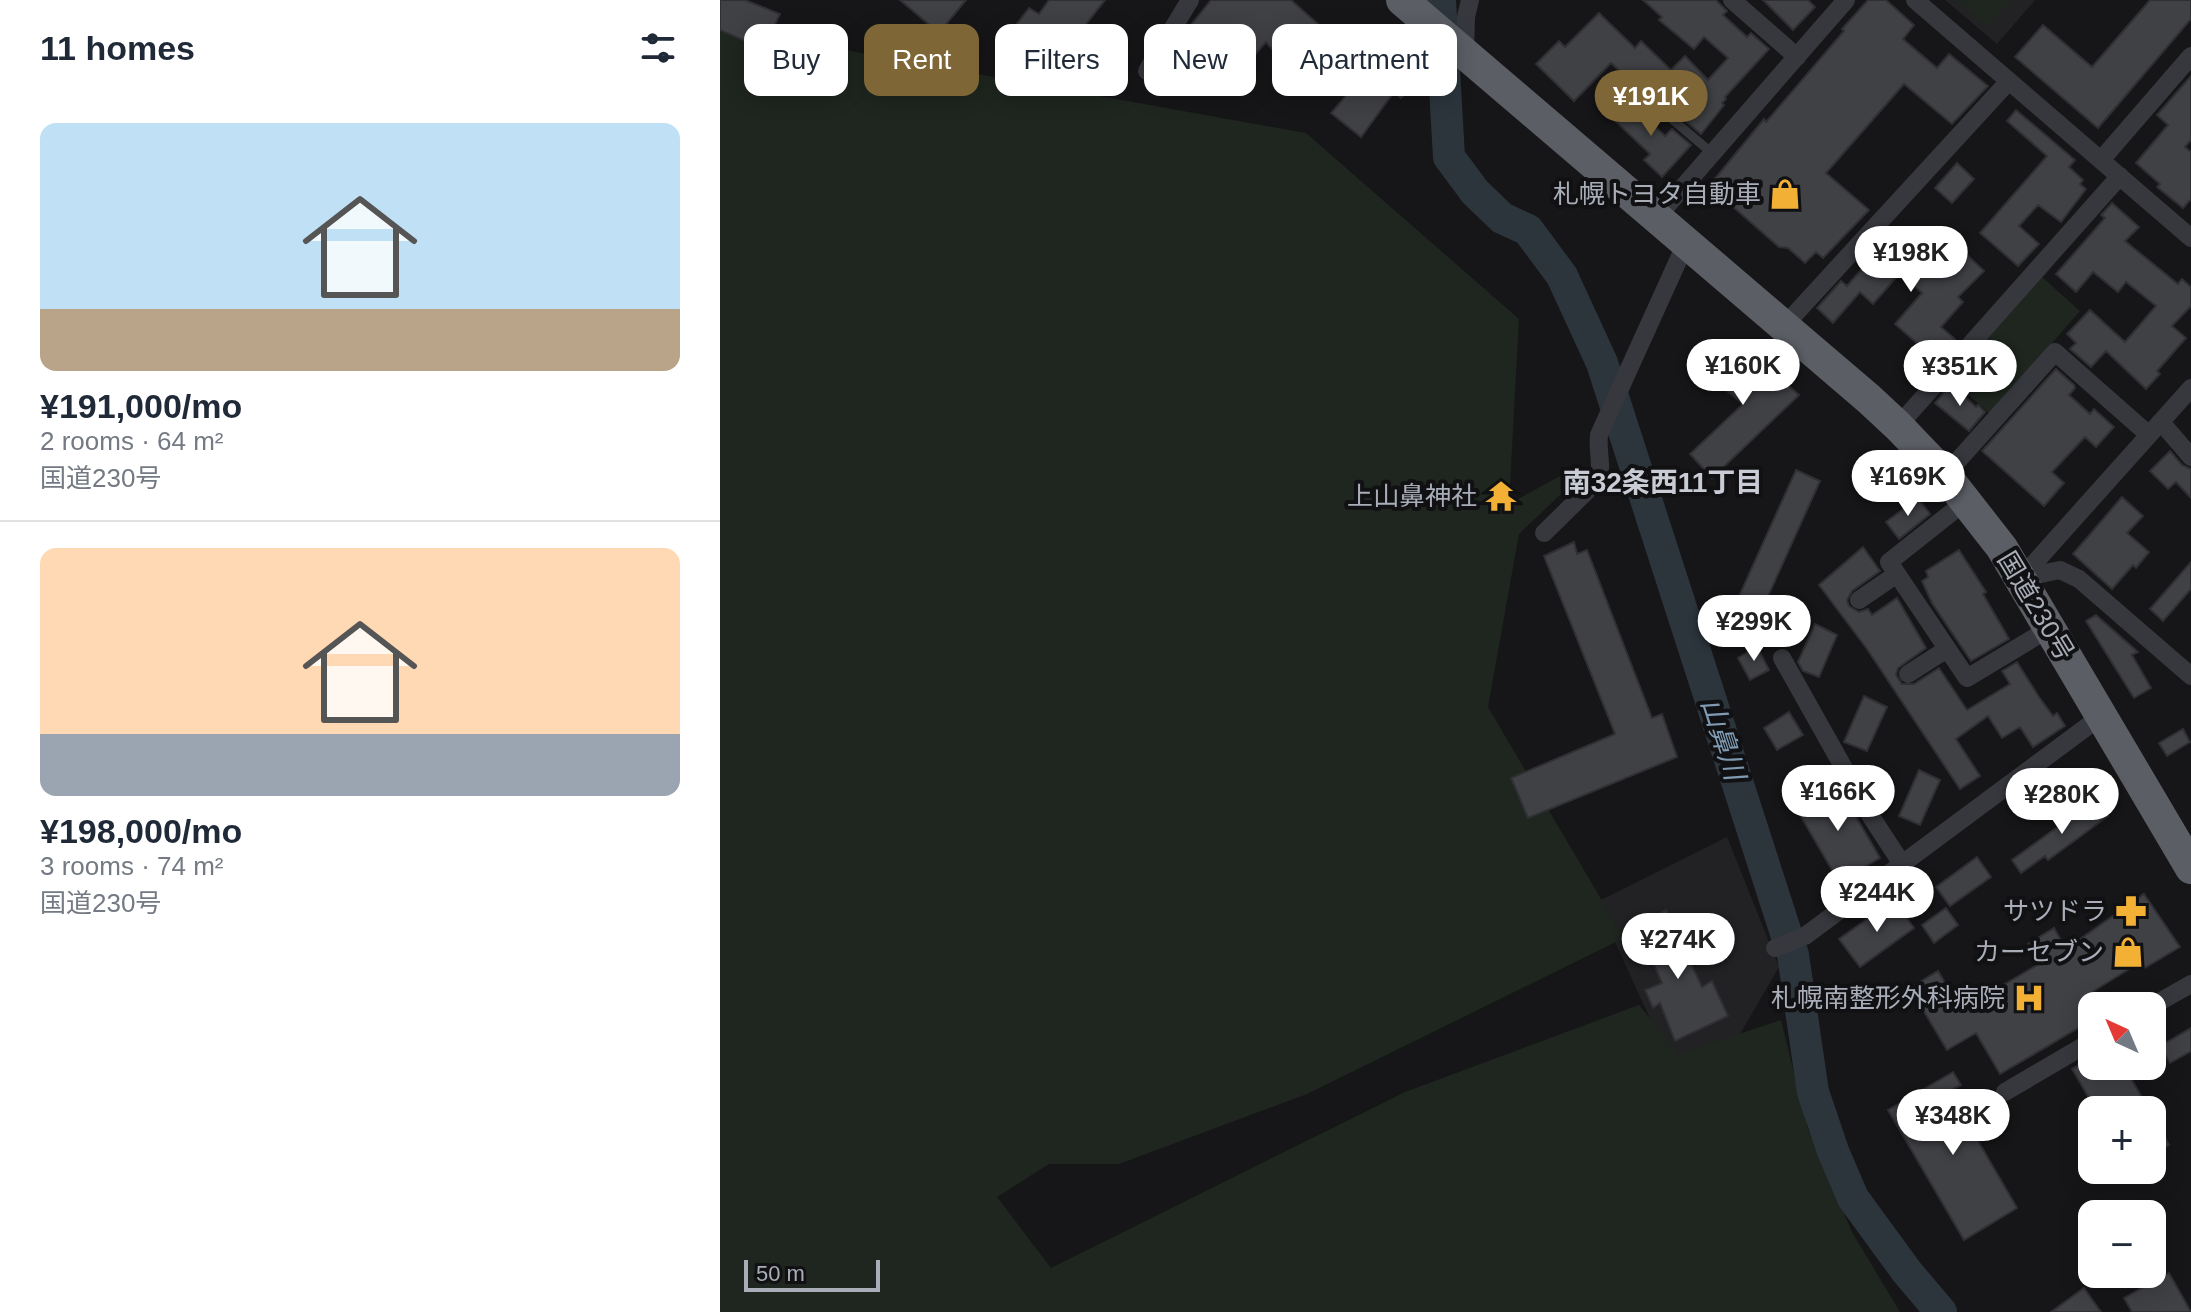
<!DOCTYPE html>
<html lang="en">
<head>
<meta charset="utf-8">
<style>
	:root { --surface:#fff; --page:#f6f6f7; --text:#1f2937; --muted:#747a83; --line:#e0e1e3; --accent:#7e6636 }
	body { margin:0; font-family:Arial,"Noto Sans JP",sans-serif; background:var(--page); color:var(--text); height:100vh; display:flex; flex-direction:column; font-size:30px; white-space:nowrap }
	* { box-sizing:border-box; margin:0 }
	p { font-size:26px; color:var(--muted) }
	.icon { flex:none; width:44px; height:44px; fill:none; stroke:currentColor; stroke-width:2; stroke-linecap:round; stroke-linejoin:round }
	.map { position:relative; flex:1; overflow:hidden }
	.drawer { display:flex; flex-direction:column; background:var(--surface); width:720px }
	.drawer>* { flex:none }
	.top-card { position:absolute; left:24px; top:24px; width:760px; height:72px; display:flex; gap:16px }
	.needle { width:52px; rotate:316deg }
	.controls { position:absolute; left:1358px; top:992px; display:grid; gap:16px }
	.controls a { display:grid; place-items:center; width:88px; height:88px; border-radius:16px; background:var(--surface); box-shadow:0 4px 20px #0003; font-size:40px }
	.scale { position:absolute; left:24px; bottom:20px; width:136px; box-sizing:border-box; padding-left:8px; border:4px solid #a8adb8; border-top:0; font-size:22px; line-height:28px; white-space:nowrap; color:#a8adb8; -webkit-text-stroke:6px #111113; paint-order:stroke }
	.price { position:absolute; translate:-50% -68px; padding:0 18px; border-radius:28px; background:#fff; color:#222; font-size:26px; line-height:52px; filter:drop-shadow(0 2px 4px #0008) }
	.price::after { content:''; position:absolute; left:50%; top:48px; width:24px; height:18px; margin-left:-12px; background:inherit; clip-path:polygon(0 0,100% 0,50% 100%) }
	.price.selected { background:var(--accent); color:#fff }
	ul { padding:0; list-style:none }
	li { display:grid; align-content:center; gap:16px; height:424px; padding:0 40px }
	li+li { border-top:2px solid var(--line) }
	li span { display:grid; place-items:center; height:248px; border-radius:16px; color:#555 }
	li>.icon { margin-inline-start:auto }
	span .icon { width:144px; height:144px; fill:#fffc; stroke-width:1 }
	li b { font-size:34px }
	h2 { display:flex; justify-content:space-between; align-items:center; height:96px; padding:0 40px; font-size:34px }
	.chip { padding:0 28px; border-radius:16px; background:var(--surface); box-shadow:0 4px 20px #0003; font-size:28px; line-height:72px }
	.chip.selected { background:var(--accent); color:#fff }
	main { display:flex; flex:1; min-height:0 }
	.map>svg:first-child { display:block }
	.built { fill:#222225 }
	.green { fill:#1e261f }
	.lines { fill:none; stroke-linecap:round; stroke-linejoin:round }
	.river { stroke:#2c353c; stroke-width:32 }
	.building { fill:#404145; stroke:#303034; stroke-width:2 }
	.service { stroke:#37383d; stroke-width:9 }
	.minor { stroke:#37383d; stroke-width:18 }
	.trunk { stroke:#5b5e65; stroke-width:32 }
	.labels { text-anchor:middle; dominant-baseline:central; stroke-width:8; stroke-linejoin:round; paint-order:stroke }
	.poi-label { font-size:26px; fill:#a8adb8; stroke:#111113; text-anchor:end }
	.street-label { font-size:26px; fill:#a8adb8; stroke:#111113 }
	.neighbourhood-label { font-size:28px; font-weight:bold; fill:#c9ccd4; stroke:#111113 }
	.water-label { font-size:28px; font-style:italic; fill:#7f9bb3; stroke:#111113 }
</style>
</head>
<body>
<main>
<section class="drawer">
<h2>11 homes<svg class="icon" aria-label="filters" viewBox="0 0 24 24"><path d="M4 7h16M4 17h16"/><circle cx="9" cy="7" r="2"/><circle cx="15" cy="17" r="2"/></svg></h2>
<ul>
<li><span style="background:linear-gradient(#bfe0f5 75%,#b9a48a 0)"><svg class="icon" aria-label="home" viewBox="0 0 24 24"><path d="M3 11l9-7 9 7M6 9v11h12V9"/></svg></span><div><b>¥191,000/mo</b><p>2 rooms · 64 m²</p><p>国道230号</p></div></li>
<li><span style="background:linear-gradient(#ffd9b3 75%,#9aa5b1 0)"><svg class="icon" aria-label="home" viewBox="0 0 24 24"><path d="M3 11l9-7 9 7M6 9v11h12V9"/></svg></span><div><b>¥198,000/mo</b><p>3 rooms · 74 m²</p><p>国道230号</p></div></li>
</ul>
</section>
<div class="map">
<svg width="1471" height="1312" viewBox="0 0 1471 1312">
	<rect width="100%" height="100%" fill="#161618"/>
	<path class="built" d="M1225,0H1315L1277,44Z
		M1007,837L1059,967L1019,1036L951,1065L877,902Z"/>
	<path class="green" d="M1236,0H1292L1267,27Z
		M0,25L151,55L586,133L799,319L789,504L840,476L841,494L799,534L768,707L904,938L587,1094L399,1164H329L277,1197L331,1268L685,1092L919,1005L959,1054L1061,1020L1088,1129L1132,1232L1180,1312H0Z
		M1321,276L1360,311L1270,414L1231,380Z"/>
	<g class="lines">
		<path class="river" d="M720,0L729,157L755,192L782,218L808,230L842,276L882,363L1073,955L1093,1092L1113,1151L1133,1198L1187,1272L1221,1312"/>
	</g>
	<path class="building" d="M0,0H25L60,14L43,49L0,30Z
		M180,0H246L219,33Z
		M329,0H385L352,42L339,32L316,61L285,39L309,8L319,14Z
		M491,0H571L624,47L594,82L573,74L546,42L513,80L463,35Z
		M923,0H996L1007,11L1003,15L1027,37L1031,33L1049,49L1005,97L1006,99L1002,103L1004,105L981,134L962,118L965,115L925,74L915,85L891,63L854,101L816,64L839,41L845,47L879,13L915,48L921,41L951,70L965,56L988,80L1008,58L984,37L974,49L939,20L942,17Z
		M1043,0H1088L1095,7L1073,30Z
		M1148,0H1166L1194,25L1183,39L1217,68L1229,54L1268,86L1232,124L1184,84L1106,173L1149,210L1103,258L1096,252L1085,263L1068,248L1059,247L989,186L1044,119L1046,122L1124,31L1122,29Z
		M1430,0H1471V19L1378,128L1295,57L1323,25L1372,67Z
		M658,58L693,86L681,98L674,92L641,137L611,113Z
		M1471,76V140L1465,147L1471,152V199L1463,208L1437,187L1440,184L1416,163L1448,125L1437,115Z
		M905,98L945,136L952,129L971,145L942,177L924,160L930,154L889,115Z
		M1296,110L1355,160L1349,167L1363,180L1360,184L1366,189L1341,222L1318,205L1299,226L1319,244L1298,266L1260,233L1327,156L1287,121Z
		M1237,163L1254,179L1232,203L1215,188Z
		M1392,203L1419,227L1405,241L1458,284L1462,279L1471,287V306L1452,326L1466,338L1437,371L1440,374L1426,389L1386,351L1371,367L1350,349L1356,343L1347,334L1370,310L1405,342L1436,306L1406,282L1398,292L1373,272L1356,292L1336,274L1385,218L1381,215Z
		M1178,238L1222,277L1244,252L1264,271L1238,297L1243,302L1221,327L1235,339L1216,360L1175,324L1202,293L1180,273L1153,304L1140,292L1113,323L1097,308L1121,281L1127,286L1148,262L1152,266Z
		M1019,342L1079,395L992,478L970,454L1023,404L988,376Z
		M1336,369L1354,385L1355,388L1349,395L1370,414L1374,409L1394,427L1376,447L1365,437L1332,472L1344,483L1324,506L1262,451Z
		M1231,384L1256,407L1258,405L1265,412L1249,431L1215,403Z
		M1450,451L1462,465L1471,469V498L1456,482L1448,489L1430,471Z
		M1076,470L1100,481L1040,614L1016,603Z
		M1402,497L1423,516L1407,533L1429,552L1416,568L1413,565L1392,589L1353,554Z
		M1198,498L1210,514L1179,539L1166,522Z
		M854,542L857,554L867,550L932,718L942,714L957,757L808,818L791,778L895,734L824,556Z
		M1143,547L1160,571L1132,591L1127,600L1129,606L1139,612L1148,609L1152,615L1177,598L1206,648L1178,668L1176,675L1182,684H1194L1219,668L1247,710L1290,684L1282,671L1297,662L1319,697L1333,716L1337,713L1345,726L1313,747L1300,727L1282,738L1268,716L1236,739L1260,776L1240,789L1147,649L1099,585Z
		M1239,550L1266,592L1263,594L1289,639L1251,661L1212,603L1202,581L1208,577L1206,571Z
		M1471,562V589L1443,621L1430,609Z
		M1376,615L1418,652L1412,655L1431,688L1414,698L1366,621Z
		M1095,624L1117,635L1099,677L1083,671L1078,662Z
		M1037,646L1049,670L1030,680L1018,658Z
		M1144,696L1167,707L1147,751L1124,742Z
		M1069,712L1083,735L1057,750L1044,728Z
		M1463,729L1470,742L1447,756L1439,743Z
		M1199,770L1220,780L1200,825L1179,816Z
		M1117,784L1160,858L1119,882L1076,808Z
		M1376,799L1388,816L1328,860L1325,856L1301,873L1292,860Z
		M1257,857L1271,877L1230,906L1216,887Z
		M1424,894L1460,947L1423,969L1419,963L1372,992L1380,1006H1372V1020L1280,1074L1256,1033L1227,1050L1190,988L1218,971L1241,1010L1319,964L1308,944L1334,928L1346,949Z
		M1174,900L1194,928L1140,967L1119,939Z
		M1226,908L1238,925L1214,943L1202,925Z
		M946,910L982,987L992,981L1008,1016L955,1041L940,1003L933,1008L925,990L942,983L917,926Z
		M1471,1028V1051L1450,1063L1440,1046Z
		M1372,1058V1066H1404L1429,1110H1376L1352,1069Z
		M1233,1072L1241,1085L1229,1091L1297,1208L1244,1240L1168,1110Z
		M1432,1115L1449,1145L1432,1155Z
		M1449,1273L1471,1312H1412L1404,1298Z
		M1364,1288L1381,1312H1331Z"/>
	<g class="lines">
		<path class="service" d="M939,108L993,154"/>
		<path class="minor" d="M1012,0L1077,57
			M1195,0L1471,238
			M745,54L746,17L750,0
			M427,71L470,0
			M1381,160L1471,56
			M937,217L1126,0
			M1063,327L1289,81
			M1441,422L1471,457
			M1178,426L1400,176
			M1225,475L1335,352L1429,435
			M1246,501L1169,562L1177,574L1247,678L1330,628
			M824,533L878,480C883,465 877,451 879,435L966,243
			M1301,578L1471,388
			M1301,578L1340,570L1359,579L1471,676
			M1139,600L1177,574
			M1062,658L1152,818L1182,864
			M1188,674L1227,649
			M1055,948L1085,936L1380,717
			M1432,1006L1471,984
			M1285,1092L1372,1041"/>
		<path class="trunk" d="M682,0L1149,399L1178,426L1225,475L1282,548L1471,868"/>
	</g>
	<defs>
		<symbol id="shop-bare" viewBox="-9 -9 18 18"><path d="M-5-2.5h2.3a2.7 3.5 0 0 1 5.4 0H5L5.5 6h-11ZM-1.5-2.5h3a1.5 2.3 0 0 0-3 0Z" fill="#f2b134" stroke="#111113" stroke-width="2.5" paint-order="stroke"/></symbol>
		<symbol id="temple-bare" viewBox="-9 -9 18 18"><path d="M0-6L5-2H3V0L6.5 2.5H4V6H1.5V3h-3V6H-4V2.5H-6.5L-3 0V-2H-5Z" fill="#f2b134" stroke="#111113" stroke-width="2.5" paint-order="stroke"/></symbol>
		<symbol id="pharmacy-bare" viewBox="-9 -9 18 18"><path d="M-2-6h4v4h4v4h-4v4h-4v-4h-4v-4h4Z" fill="#f2b134" stroke="#111113" stroke-width="2.5" paint-order="stroke"/></symbol>
		<symbol id="hospital-bare" viewBox="-9 -9 18 18"><path d="M-5-5h3v3.5h4V-5h3V5h-3V1.5h-4V5h-3Z" fill="#f2b134" stroke="#111113" stroke-width="2.5" paint-order="stroke"/></symbol>
	</defs>
	<g fill-rule="evenodd">
		<use href="#shop-bare" x="1043" y="172" width="44" height="44"/>
		<use href="#temple-bare" x="759" y="474" width="44" height="44"/>
		<use href="#pharmacy-bare" x="1389" y="889" width="44" height="44"/>
		<use href="#shop-bare" x="1386" y="930" width="44" height="44"/>
		<use href="#hospital-bare" x="1287" y="976" width="44" height="44"/>
	</g>
	<g class="labels">
		<g class="poi-label">
			<text x="1041" y="194">札幌トヨタ自動車</text>
			<text x="757" y="496">上山鼻神社</text>
			<text x="1387" y="911">サツドラ</text>
			<text x="1384" y="952">カーセブン</text>
			<text x="1285" y="998">札幌南整形外科病院</text>
		</g>
		<g class="street-label">
			<text transform="translate(1316 606) rotate(59)">国道230号</text>
		</g>
		<g class="neighbourhood-label">
			<text x="943" y="482">南32条西11丁目</text>
		</g>
		<g class="water-label">
			<text transform="translate(1003 739) rotate(72)">山鼻川</text>
		</g>
	</g>
</svg>
<div class="controls">
<a><svg class="needle" viewBox="-14 -14 28 28"><path d="M0-13l5 13h-10z" fill="#e53935"/><path d="M0 13l5-13h-10z" fill="#747a83"/></svg></a>
<a>+</a>
<a>−</a>
</div>
<div class="scale">50 m</div>
<b class="price selected" style="left:931px;top:138px">¥191K</b>
<b class="price" style="left:1191px;top:294px">¥198K</b>
<b class="price" style="left:1023px;top:407px">¥160K</b>
<b class="price" style="left:1240px;top:408px">¥351K</b>
<b class="price" style="left:1188px;top:518px">¥169K</b>
<b class="price" style="left:1034px;top:663px">¥299K</b>
<b class="price" style="left:1118px;top:833px">¥166K</b>
<b class="price" style="left:1342px;top:836px">¥280K</b>
<b class="price" style="left:1157px;top:934px">¥244K</b>
<b class="price" style="left:958px;top:981px">¥274K</b>
<b class="price" style="left:1233px;top:1157px">¥348K</b>
<div class="top-card">
<a class="chip">Buy</a>
<a class="chip selected">Rent</a>
<a class="chip">Filters</a>
<a class="chip">New</a>
<a class="chip">Apartment</a>
</div>
</div>
</main>
</body>
</html>
